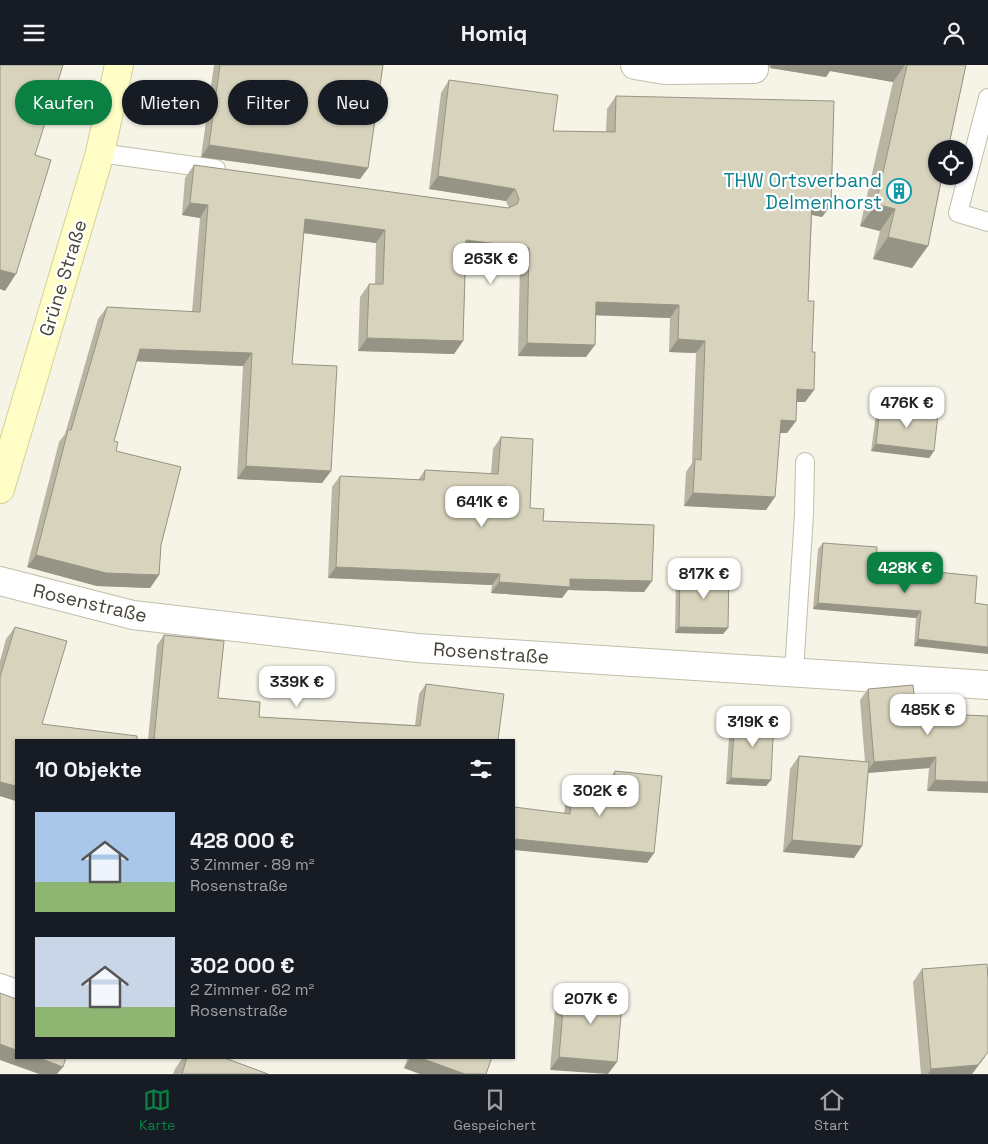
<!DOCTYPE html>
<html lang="de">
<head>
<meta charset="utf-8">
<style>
	:root { --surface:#171b24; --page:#20242c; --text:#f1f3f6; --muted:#9ea1a6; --line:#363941; --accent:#0b8043 }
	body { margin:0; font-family:"Space Grotesk",sans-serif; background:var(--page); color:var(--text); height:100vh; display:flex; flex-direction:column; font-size:19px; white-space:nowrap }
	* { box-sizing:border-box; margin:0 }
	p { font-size:16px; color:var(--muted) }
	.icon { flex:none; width:28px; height:28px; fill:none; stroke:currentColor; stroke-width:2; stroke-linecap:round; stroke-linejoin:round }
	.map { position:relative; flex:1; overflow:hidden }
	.side { position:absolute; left:15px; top:674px; width:500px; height:320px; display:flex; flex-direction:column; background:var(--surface); border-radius:0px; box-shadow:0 1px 4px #0004 }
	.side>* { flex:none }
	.top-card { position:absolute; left:15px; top:15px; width:500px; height:45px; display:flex; gap:10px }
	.controls { position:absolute; left:928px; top:75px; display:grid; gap:10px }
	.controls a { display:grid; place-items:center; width:45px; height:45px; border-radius:50%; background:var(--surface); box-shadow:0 1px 4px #0004; font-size:25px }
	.price { position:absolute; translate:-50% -42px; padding:0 11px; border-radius:10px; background:#fff; color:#222; font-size:16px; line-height:32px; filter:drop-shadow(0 1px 2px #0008) }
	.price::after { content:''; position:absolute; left:50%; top:30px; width:15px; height:11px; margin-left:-8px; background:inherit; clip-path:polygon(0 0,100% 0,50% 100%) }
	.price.selected { background:var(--accent); color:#fff }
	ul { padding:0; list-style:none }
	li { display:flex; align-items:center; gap:15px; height:125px; padding:0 20px }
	li span { display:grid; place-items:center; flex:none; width:140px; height:100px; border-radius:0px; color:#555 }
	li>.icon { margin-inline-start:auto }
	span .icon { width:60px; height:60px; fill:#fffc; stroke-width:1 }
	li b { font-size:21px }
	h2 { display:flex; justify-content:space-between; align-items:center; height:60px; padding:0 20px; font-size:21px }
	.tag { padding:0 18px; border-radius:22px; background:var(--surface); box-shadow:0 1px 4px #0004; font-size:18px; line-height:45px }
	.tag.selected { background:var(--accent); color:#fff }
	header { display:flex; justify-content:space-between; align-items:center; height:65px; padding:0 20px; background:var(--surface); font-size:22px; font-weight:800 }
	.menu { display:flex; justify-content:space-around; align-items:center; height:70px; border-top:1px solid var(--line); background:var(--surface); font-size:14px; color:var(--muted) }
	.menu a { display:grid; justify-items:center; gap:2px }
	.menu .selected { color:var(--accent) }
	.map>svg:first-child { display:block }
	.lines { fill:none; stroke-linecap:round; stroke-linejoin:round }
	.lane-casing { stroke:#c1bea9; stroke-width:20 }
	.street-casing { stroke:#c1bea9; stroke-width:30 }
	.secondary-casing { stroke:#d4d193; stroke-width:30 }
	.lane { stroke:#fff; stroke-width:18 }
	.street { stroke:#fff; stroke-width:28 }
	.secondary { stroke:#fffec7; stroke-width:28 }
	.wall { fill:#b9b5a2 }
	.shaded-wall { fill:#969484 }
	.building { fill:#d7d3bc; stroke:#969484 }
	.labels { text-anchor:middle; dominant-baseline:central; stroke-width:4.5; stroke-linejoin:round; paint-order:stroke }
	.culture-label { font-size:19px; fill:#0d838f; stroke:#fff; text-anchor:end }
	.street-label { font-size:19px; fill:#484536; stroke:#fff }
</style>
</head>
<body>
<header><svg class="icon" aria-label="menu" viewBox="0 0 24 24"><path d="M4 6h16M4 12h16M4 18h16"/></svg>Homiq<svg class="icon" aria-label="person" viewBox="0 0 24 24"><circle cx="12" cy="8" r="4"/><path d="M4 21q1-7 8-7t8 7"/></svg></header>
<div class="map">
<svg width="988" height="1009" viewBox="0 0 988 1009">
	<rect width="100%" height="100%" fill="#f5f4e7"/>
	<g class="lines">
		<defs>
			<path id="lane" d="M988,33L958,148L988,157
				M100,88L216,104
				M794,607L804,449L805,397"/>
			<path id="street" d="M635,0L665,5L754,4
				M0,516L133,550L417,583L988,620
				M0,923L16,929"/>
			<path id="secondary" d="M0,424L100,88L119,0"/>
		</defs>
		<use href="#lane" class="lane-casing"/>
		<use href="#street" class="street-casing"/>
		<use href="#secondary" class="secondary-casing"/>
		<use href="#lane" class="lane"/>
		<use href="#street" class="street"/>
		<use href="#secondary" class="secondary"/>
	</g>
	<path class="wall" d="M214,0H383L368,103L360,114L201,92Z
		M768,0H966L928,181L912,203L873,194L880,166L860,161L893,17L830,6L826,12L770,3Z
		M449,15L553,66L606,67L607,44L616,31L831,140L822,152L812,150L808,236L814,325L805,337H796V356L787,368H780L766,445L684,441L686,407L692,398L696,288L669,287L670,253L596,250L586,292L518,291L520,196L466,189L463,276L454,289L358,286L360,232L369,219H375L376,178L304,168L292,299L331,406L322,418L237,414L243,301L136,296L114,376L116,386L161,480L159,510L150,523L97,521L27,502L59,377L65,369L98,254L107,242L192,247L200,153L182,150L185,113L194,100L509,143L506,136L429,124L441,28Z
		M880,342L934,386L929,393L871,386L876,349Z
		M501,372L530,443L543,456L652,516L644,527L568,525L562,533L491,528L492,520L328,513L332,422L340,411L418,415L425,405L491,409L493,384Z
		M823,478L876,501L977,511L914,581L916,553L813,544L818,484Z
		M680,507L728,563L723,569L675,568L676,514Z
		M15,562L42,659L16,736L0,731V596L6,574Z
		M164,570L218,633L259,652L415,660L419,629L426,619L498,675H148L157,580Z
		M868,624L916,648L988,651L927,726L929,703L868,708L854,793L783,787L790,704L799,691L865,697L860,635Z
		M735,650L771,715L766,721L726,719L730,656Z
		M615,706L654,788L647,798L564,748L566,736L573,726L606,730L608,716Z
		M922,904L972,1009H921L913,917Z
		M565,922L623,927L550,1005L556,934Z
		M183,992H222L268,1009H173L175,1004Z
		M408,992H492L486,1009H420L404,1003Z"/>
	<path class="shaded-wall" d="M772,0H905L893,17L830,6L826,12L770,3Z
		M209,80L368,103L360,114L201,92Z
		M438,111L515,124L506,136L429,124Z
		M812,135L831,140L822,152L803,148Z
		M190,138L208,140L200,153L182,150Z
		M876,139L895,144L880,166L860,161Z
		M305,154L385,165L376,178L296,167Z
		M888,172L928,181L912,203L873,194Z
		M466,175L529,183L520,196L457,188Z
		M0,205L16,209L5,226L0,224Z
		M596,237L679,240L670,253L587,250Z
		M367,273L463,276L454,289L358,286Z
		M678,274L705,276L696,288L669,287Z
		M527,278L595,280L586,292L518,291Z
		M140,284L252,288L243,301L131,296Z
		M797,324L814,325L805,337H788Z
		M781,355L796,356L787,368H772Z
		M876,379L934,386L929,393L871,386Z
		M246,401L331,406L322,418L237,414Z
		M693,428L775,432L766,445L684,441Z
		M36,490L159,510L150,523L97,521L27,502Z
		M336,502L500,509L492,520L328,513Z
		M570,514L652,516L644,527L568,525L562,533L491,528L499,517Z
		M818,538L921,546L916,553L813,544Z
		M679,562L728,563L723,569L675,568Z
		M918,574L988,582V589L914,581Z
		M936,692L929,703L866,708L874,697Z
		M731,713L771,715L766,721L726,719Z
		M935,715L988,717V728L927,726Z
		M0,717L16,721V736L0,731Z
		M516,774L654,788L647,798L514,785V777Z
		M792,775L862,781L854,793L783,787Z
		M0,979L16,985V992H37L63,1002L57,1009H39L0,995Z
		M411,992H418L465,1009H420L404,1003Z
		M559,992L617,997L608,1009L550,1005Z
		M985,992L972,1009H928L931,1004Z"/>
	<path class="building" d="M0,0H63L35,90L51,95L16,209L0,205Z
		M220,0H383L368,103L209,80Z
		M907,0H966L948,84H936V111H942L928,181L888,172L895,144L876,139Z
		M449,15L558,30L553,66L615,67L616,31L834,36L831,140L812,135L808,236H814L812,287H815L814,325L797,324L796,356L781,355L775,432L693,428L695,394L701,395L705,276L678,274L679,240L596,237L595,280L527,278L529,183L466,175L463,276L367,273L369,219H383L385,165L305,154L292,299L337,301L331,406L246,401L252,288L140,284L114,376L118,377L116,386L181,402L161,480L159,510L106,508L36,490L68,365H71L107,242L200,247L208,140L190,138L194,100L508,143L517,139L519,134L515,124L438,111Z
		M880,342L938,349L934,386L876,379Z
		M501,372L533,374L530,443L544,444L543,456L654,460L652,516L570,514V522L499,517L500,509L336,502L340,411L424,415L425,405L498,409Z
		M823,478L877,482L876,501L977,511L975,538L988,540V582L918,574L921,546L818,538Z
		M680,507L729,508L728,563L679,562Z
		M15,562L67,576L42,659L137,671V675H16V721L0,717V612Z
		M164,570L224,576L218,633L260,637L259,652L420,661L426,619L504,629L498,675H154Z
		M913,620L916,648L988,651V717L935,715L936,692L874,697L868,624Z
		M735,650L774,652L771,715L731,713Z
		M799,691L869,697L862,781L792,775Z
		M615,706L662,711L654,788L516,774L515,781H514V742L570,749L573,726L612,730Z
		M987,899L988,915V987L978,1000L931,1004L922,904Z
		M565,922L623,927L617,997L559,992Z
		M0,928L16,934V985L0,979Z
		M37,992H66L63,1002Z
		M187,992H222L268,1009H182Z
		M418,992H492L486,1009H465Z"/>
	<defs>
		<symbol id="building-ring" viewBox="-11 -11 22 22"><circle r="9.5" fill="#fff" stroke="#0f9aa8" stroke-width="1.5"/><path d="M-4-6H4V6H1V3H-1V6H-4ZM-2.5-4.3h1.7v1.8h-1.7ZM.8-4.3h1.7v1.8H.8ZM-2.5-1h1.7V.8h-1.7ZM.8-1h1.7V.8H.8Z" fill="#0f9aa8"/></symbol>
	</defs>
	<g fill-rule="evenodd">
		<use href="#building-ring" x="885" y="112" width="28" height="28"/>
	</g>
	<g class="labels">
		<g class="culture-label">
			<text x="882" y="115">THW Ortsverband<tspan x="882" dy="22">Delmenhorst</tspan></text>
		</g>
		<g class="street-label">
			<text transform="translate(63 213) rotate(-73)">Grüne Straße</text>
			<text transform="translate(90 538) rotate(13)">Rosenstraße</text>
			<text transform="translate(491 588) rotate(4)">Rosenstraße</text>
		</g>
	</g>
</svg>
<div class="controls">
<a><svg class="icon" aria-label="locate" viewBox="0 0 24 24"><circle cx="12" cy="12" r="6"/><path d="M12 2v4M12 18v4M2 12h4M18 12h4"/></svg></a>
</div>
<b class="price" style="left:491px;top:220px">263K €</b>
<b class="price" style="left:907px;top:364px">476K €</b>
<b class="price" style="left:482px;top:463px">641K €</b>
<b class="price selected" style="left:905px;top:529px">428K €</b>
<b class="price" style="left:704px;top:535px">817K €</b>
<b class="price" style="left:297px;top:643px">339K €</b>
<b class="price" style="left:928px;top:671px">485K €</b>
<b class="price" style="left:753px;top:683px">319K €</b>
<b class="price" style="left:600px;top:752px">302K €</b>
<b class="price" style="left:591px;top:960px">207K €</b>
<div class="top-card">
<a class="tag selected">Kaufen</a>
<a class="tag">Mieten</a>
<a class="tag">Filter</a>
<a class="tag">Neu</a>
</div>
<section class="side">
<h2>10 Objekte<svg class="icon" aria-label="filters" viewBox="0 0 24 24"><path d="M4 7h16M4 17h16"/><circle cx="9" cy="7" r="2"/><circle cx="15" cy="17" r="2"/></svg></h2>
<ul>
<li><span style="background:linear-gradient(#a9c7e8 70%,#8fb573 0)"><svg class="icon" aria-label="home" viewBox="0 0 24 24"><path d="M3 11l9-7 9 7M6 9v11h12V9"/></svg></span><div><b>428 000 €</b><p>3 Zimmer · 89 m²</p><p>Rosenstraße</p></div></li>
<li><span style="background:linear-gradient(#c9d6e8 70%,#8fb573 0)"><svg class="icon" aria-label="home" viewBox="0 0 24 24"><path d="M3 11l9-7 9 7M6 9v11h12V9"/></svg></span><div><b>302 000 €</b><p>2 Zimmer · 62 m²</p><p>Rosenstraße</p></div></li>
</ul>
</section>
</div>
<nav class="menu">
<a class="selected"><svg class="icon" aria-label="map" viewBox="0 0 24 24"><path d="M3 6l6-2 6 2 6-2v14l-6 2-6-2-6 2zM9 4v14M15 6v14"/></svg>Karte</a>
<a><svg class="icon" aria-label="saved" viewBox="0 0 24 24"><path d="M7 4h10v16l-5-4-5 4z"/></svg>Gespeichert</a>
<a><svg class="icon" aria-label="home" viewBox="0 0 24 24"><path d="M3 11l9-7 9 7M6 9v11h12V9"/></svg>Start</a>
</nav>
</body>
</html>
